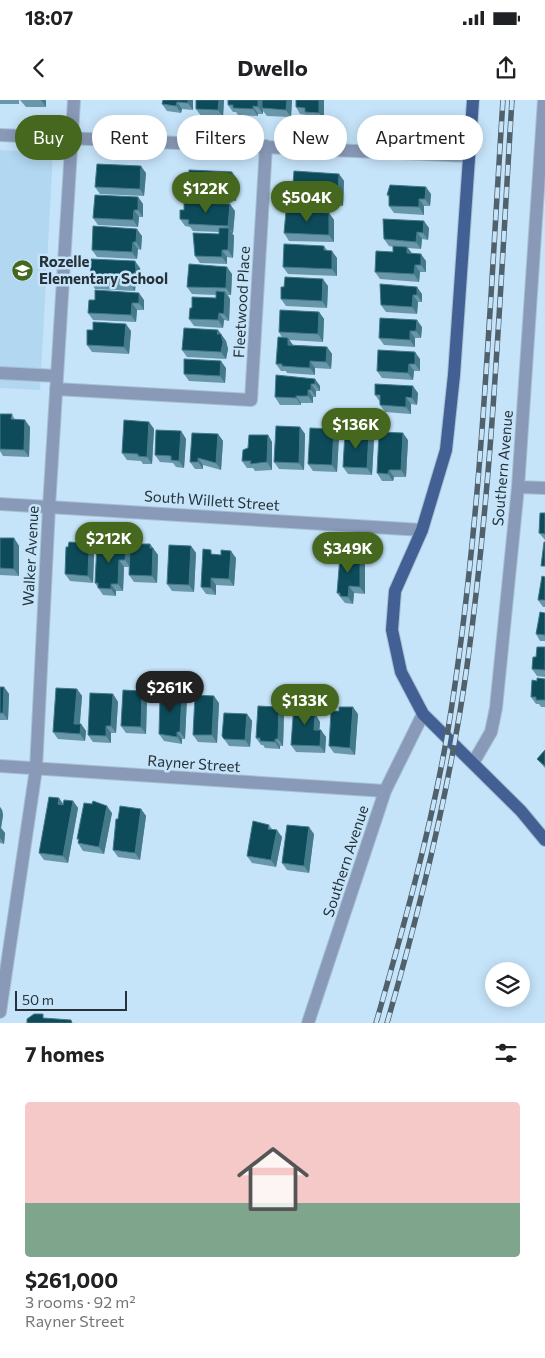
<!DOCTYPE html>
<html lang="en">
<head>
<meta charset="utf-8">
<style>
	:root { --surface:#fff; --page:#f6f6f6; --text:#202124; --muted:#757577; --line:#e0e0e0; --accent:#45671e }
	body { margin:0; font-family:Commissioner,sans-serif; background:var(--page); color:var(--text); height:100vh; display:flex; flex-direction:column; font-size:19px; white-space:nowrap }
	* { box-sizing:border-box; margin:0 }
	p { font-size:16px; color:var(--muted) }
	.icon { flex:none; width:28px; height:28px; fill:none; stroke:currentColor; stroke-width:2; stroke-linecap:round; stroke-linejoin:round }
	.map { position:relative; height:923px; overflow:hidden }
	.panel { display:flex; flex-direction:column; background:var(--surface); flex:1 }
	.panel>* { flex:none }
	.hud { position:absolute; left:15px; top:15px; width:515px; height:45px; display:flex; gap:10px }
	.buttons { position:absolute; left:485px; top:862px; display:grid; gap:10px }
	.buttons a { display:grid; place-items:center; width:45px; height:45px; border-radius:50%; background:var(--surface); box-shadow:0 2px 12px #0003; font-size:25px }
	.scale { position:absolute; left:15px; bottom:12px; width:112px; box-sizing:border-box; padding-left:5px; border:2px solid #26323a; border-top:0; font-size:14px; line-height:18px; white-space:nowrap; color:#26323a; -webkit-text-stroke:4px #c5e3f9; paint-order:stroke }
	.price { position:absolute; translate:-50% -42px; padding:0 11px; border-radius:18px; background:var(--accent); color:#fff; font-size:16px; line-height:32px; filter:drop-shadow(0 1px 2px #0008) }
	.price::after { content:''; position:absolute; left:50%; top:30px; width:15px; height:11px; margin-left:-8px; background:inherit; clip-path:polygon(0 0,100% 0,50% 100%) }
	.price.active { background:#222; color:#fff }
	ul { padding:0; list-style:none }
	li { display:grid; align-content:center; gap:10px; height:265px; padding:0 25px }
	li+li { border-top:1px solid var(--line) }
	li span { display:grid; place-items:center; height:155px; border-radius:5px; color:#555 }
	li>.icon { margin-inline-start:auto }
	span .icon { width:90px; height:90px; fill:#fffc; stroke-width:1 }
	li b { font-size:21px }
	h2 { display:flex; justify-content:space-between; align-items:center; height:60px; padding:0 25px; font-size:21px }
	.tag { padding:0 18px; border-radius:22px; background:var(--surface); box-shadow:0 2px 12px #0003; font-size:18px; line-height:45px }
	.tag.active { background:var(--accent); color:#fff }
	.status { display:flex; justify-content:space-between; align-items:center; height:35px; padding:0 25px; background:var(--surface); direction:ltr }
	.status svg { height:14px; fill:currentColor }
	header { display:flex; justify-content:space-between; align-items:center; height:65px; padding:0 25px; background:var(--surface); font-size:22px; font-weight:700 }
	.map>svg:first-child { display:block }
	.built { fill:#b2d7f1 }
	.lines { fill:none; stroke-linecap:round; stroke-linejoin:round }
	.minor-casing { stroke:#a5c0d3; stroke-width:14 }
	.major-casing { stroke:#a5c0d3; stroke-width:14 }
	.minor { stroke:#899ab8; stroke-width:12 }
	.major { stroke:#436094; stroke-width:12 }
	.rail-casing { stroke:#50616c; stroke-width:5.5 }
	.rail { stroke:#c5e3f9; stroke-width:4; stroke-dasharray:11; stroke-linecap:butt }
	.wall { fill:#6997aa }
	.shaded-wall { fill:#44798a }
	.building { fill:#0d4b5a; stroke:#44798a }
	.labels { text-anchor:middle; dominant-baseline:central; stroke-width:5; stroke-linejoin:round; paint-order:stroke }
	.poi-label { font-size:15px; font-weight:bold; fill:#26323a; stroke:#c5e3f9; text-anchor:start }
	.street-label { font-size:15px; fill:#26323a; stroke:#c5e3f9 }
</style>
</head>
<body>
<div class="status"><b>18:07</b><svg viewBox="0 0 49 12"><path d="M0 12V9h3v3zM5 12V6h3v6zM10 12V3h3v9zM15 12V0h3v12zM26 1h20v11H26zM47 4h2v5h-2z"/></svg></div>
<header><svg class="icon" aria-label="back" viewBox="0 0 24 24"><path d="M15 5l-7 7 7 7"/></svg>Dwello<svg class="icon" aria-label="share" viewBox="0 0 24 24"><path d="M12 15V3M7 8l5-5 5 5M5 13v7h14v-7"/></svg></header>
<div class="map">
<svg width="545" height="923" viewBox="0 0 545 923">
	<rect width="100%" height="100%" fill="#c5e3f9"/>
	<path class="built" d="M0,50L53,53L40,290L0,288Z"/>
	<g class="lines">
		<defs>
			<path id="minor" d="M0,35L468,56
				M0,273L57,276
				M56,289L251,300L266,46
				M518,387L545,388
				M0,404L422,430
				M473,663L491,632L496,608L518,387L544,0
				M0,666L385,691
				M0,912L36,669L49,407L74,0
				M308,923L385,691L423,614"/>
			<path id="major" d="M473,0L454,275L446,350L422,430L395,491L392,530L401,572L423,614L521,711L545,740"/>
		</defs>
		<use href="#minor" class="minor-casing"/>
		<use href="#major" class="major-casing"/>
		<use href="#minor" class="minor"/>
		<use href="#major" class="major"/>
		<defs>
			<path id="rail" d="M376,923C403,829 430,733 447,636C482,426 489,212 503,0
				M387,923C421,806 450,687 467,566C493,378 500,189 512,0"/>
		</defs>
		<use href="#rail" class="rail-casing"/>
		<use href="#rail" class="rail"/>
	</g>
	<path class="wall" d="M0,0H19V4H0Z
		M20,0H46V7H26Z
		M163,0H193V10L182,9L181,13L167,11L162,4Z
		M224,0L223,17L201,16L196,9Z
		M228,0H292L291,17L267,16L263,11V14H258V16L238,15L236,12H233L228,5Z
		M324,0V20H310L307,15L300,14L296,7Z
		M146,73L144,96L100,94L95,87Z
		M339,74L344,81L343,106L297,103L292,96Z
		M237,79L236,101L193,99L188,92Z
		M431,94L430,106H424V115L394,113L389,106V97L387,95Z
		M138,97L143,104V117H139L138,127L98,125L93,118Z
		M235,111L233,133H232L234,136L233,158L227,157V164L200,163L195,156L219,134V132L193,131L190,127L185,126L180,119Z
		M329,113L334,120V142L289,141L284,133Z
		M429,128L428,140L422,139L421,149L408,148L412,153L426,161V172H420L419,182L380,179L375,172L393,152V147L389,146L384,139Z
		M142,136L141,150L138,149L137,159L97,157L92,150Z
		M324,146L327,150L337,158V176L288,174L283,167Z
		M140,168L141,177L139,181H136L135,191L95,189L90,181Z
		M232,174L231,195H228L230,199L229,221L224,220L223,228L194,226L189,219L192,208L216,198V195L192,194L187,187Z
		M380,184L422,194V202H418L417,214L386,212L381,205Z
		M328,186L327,208L286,206L281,199Z
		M144,200V210H137L136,222L93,220L88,213Z
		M319,212L324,219L323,242L289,240L293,245L327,247L332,254L331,269L315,268V275L287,273L286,271H281L276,264L282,238L279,232Z
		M422,227L421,238H415V247L384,245L379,238Z
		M218,230L226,241L228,249L226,259L187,257L182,250Z
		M131,231L129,254L92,252L87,245Z
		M420,259V271H414L413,280L382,278L377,271Z
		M226,268L225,283L189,281L184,274Z
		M315,279L320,286V291H316V297H313V303H301V305H280L275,297Z
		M418,293L417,305L411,304V314L385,312L380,305V302L375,295Z
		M0,314H12L15,320L30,327L29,357L3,356L0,351Z
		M149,322L154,329L152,364H143L141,361L127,360L122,353Z
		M300,327L305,334L304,370L279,369L274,362Z
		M181,331L186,339L184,368L176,367L173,363L160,362L155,355Z
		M218,334L223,341L221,370L203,365V369H195L190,362Z
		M268,335L272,342V370L255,371L253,368H247L242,361L248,348Z
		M339,336L337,372L313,371L308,364Z
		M374,339L372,375L348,374L343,367Z
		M408,340L406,377H394L393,381H382L377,373Z
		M545,413V440L539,433Z
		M0,438H14L19,446V476L0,475Z
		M126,444L130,449L150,444L158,455L157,483L134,482L129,475V467H124L123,491H116V496L103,495L95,483Z
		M191,446L196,453L194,492L172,491L167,484Z
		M92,450V452L94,455L93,483L70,481L65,474Z
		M214,454L236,458L234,486L216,485V495L206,494L201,487Z
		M360,457L365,464V494L354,493L353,504L345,503L337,493Z
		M545,477V507H543L538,500Z
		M545,513V541H540L536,534Z
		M545,547V577L537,576L532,569L536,557Z
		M545,579V607H541L539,604H536L531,597L537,581Z
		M0,587H4L9,594L8,620H0Z
		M77,589L82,596L80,624H81L86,631L85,641L58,639L53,632Z
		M142,591L147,598L146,634L126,633L121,626Z
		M113,594L118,602L116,633H111V643L93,642L88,635Z
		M187,598L185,639H182V644L164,641L159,634Z
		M219,603L217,643L198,642L193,635Z
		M312,603L317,611V617L320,622L319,630L326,637L325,653L296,652L291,645Z
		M279,607L284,614L283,646H280V649L265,648L263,645H261L256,638Z
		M247,614L252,621L250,647L229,646L222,636Z
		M358,614L355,655L334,653L329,646Z
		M545,650V668L537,659Z
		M73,701L78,708L68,763L44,760L39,753L63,704Z
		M0,707L2,710L3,715L1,728L5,733L4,744L0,743Z
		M141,709L146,716L140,760L118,757L113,750L118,719Z
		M112,713L104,754L83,751L78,743L79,741L77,739Z
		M269,725L272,729L282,737L276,767L252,763L247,756Z
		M314,734L309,773L287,770L282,763Z"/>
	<path class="shaded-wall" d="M41,0H46V7Z
		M188,0H193V10L188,3Z
		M219,0H224L223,17L218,10Z
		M258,0H264L262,8L263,11V14L258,7Z
		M287,0H292L291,17L286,10Z
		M319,0H324V20L319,13Z
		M177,2L182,9L181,13L176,6Z
		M253,6L258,14V16L253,9Z
		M141,66L146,73L144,96L140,89Z
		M232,72L237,79L236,101L231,94Z
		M339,74L344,81L343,106L338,99Z
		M426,87L431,94L430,106L425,99Z
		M138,97L143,104V117L138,110Z
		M419,99L424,106V115L419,107Z
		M230,104L235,111L233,133L228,126Z
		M134,110L139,117L138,127L133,120Z
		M329,113L334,120V142L329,135Z
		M424,121L429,128L428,140L423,133Z
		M229,128L234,136L233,158L228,150Z
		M137,129L142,136L141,150L136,142Z
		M417,132L422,139L421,149L416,142Z
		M133,142L138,149L137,159L132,152Z
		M407,147L412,154L407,153Z
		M222,150L227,157V164L222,157Z
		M332,151L337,158V176L332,169Z
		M421,154L426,161V172L421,165Z
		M135,161L140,168L141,177L139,181L134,174Z
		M415,165L420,172L419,182L414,174Z
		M227,167L232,174L231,195L226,188Z
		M131,174L136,181L135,191L130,183Z
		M323,179L328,186L327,208L322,201Z
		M417,187L422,194V202L417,195Z
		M225,192L230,199L229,221L224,214Z
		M139,193L144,200V210L139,203Z
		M413,195L418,202L417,214L412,207Z
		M132,203L137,210L136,222L131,215Z
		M319,212L324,219L323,242L318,234Z
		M219,213L224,220L223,228L218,220Z
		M417,220L422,227L421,238L416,231Z
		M126,224L131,231L129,254L124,247Z
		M218,230L226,241L228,249L226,259L221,252L217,234Z
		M410,231L415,238V247L410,240Z
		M288,238L293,245H288Z
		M327,247L332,254L331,269L326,262Z
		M415,252L420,259V271L415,264Z
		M221,261L226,268L225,283L220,276Z
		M310,261L315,268V275L310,268Z
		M409,264L414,271L413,280L408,273Z
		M315,279L320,286V291L315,284Z
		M311,284L316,291V297L311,290Z
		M413,286L418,293L417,305L412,298Z
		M308,290L313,297V303L308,296Z
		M296,296L301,303V305L296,298Z
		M406,297L411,304V314L406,307Z
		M25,320L30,327L29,357L24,350Z
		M149,322L154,329L152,364L147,357Z
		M300,327L305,334L304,370L299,363Z
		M334,329L339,336L337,372L332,365Z
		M181,331L186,339L184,368L179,361Z
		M369,332L374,339L372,375L367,368Z
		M403,333L408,340L406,377L401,370Z
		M218,334L223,341L221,370L216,363Z
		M268,335L272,342V370L267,362Z
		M198,358L203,365V369L198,362Z
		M389,370L394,377L393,381L388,374Z
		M14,438L19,446V476L14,469Z
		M87,443L92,450V452L94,455L93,483L88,476Z
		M126,444L131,451L130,467L125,460Z
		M150,444L158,455L157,483L152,476Z
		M191,446L196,453L194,492L189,485Z
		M231,451L236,458L234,486L229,479Z
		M360,457L365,464V494L360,487Z
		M119,460L124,467L123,491L118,484Z
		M211,478L216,485V495L211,488Z
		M111,484L116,491V496L111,489Z
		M349,486L354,493L353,504L348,497Z
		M4,587L9,594L8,620L3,613Z
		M77,589L82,596L79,631L74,624Z
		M142,591L147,598L146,634L141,627Z
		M182,591L187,598L185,639L180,632Z
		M113,594L118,602L116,633L111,626Z
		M214,596L219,603L217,643L212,635Z
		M312,603L317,611V617L320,622L319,637L314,630L311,615Z
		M279,607L284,614L283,646L278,639Z
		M353,607L358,614L355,655L350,648Z
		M247,614L252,621L250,647L245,640Z
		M81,624L86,631L85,641L80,634Z
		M106,626L111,633V643L106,636Z
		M321,630L326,637L325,653L320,646Z
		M177,632L182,639V644L177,637Z
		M275,639L280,646V649L275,642Z
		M59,698L64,705L58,704Z
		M73,701L78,708L68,763L63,756Z
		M107,706L112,713L104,754L99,747Z
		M0,707L2,710L3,715L1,728L5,733L4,744L0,738Z
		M141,709L146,716L140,760L135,753Z
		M309,727L314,734L309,773L304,766Z
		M277,730L282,737L276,767L271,760Z"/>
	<path class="building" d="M163,0H188V3L177,2L176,6L162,4Z
		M196,0H219L218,10L196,9Z
		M228,0H258V7L253,6V9L233,8V5H228Z
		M262,0H287L286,10L262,8Z
		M296,0H319V13L305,12V8L296,7Z
		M97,64L141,66L140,89L95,87Z
		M189,70L232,72L231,94L188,92Z
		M294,71L339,74L338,99L292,96Z
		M390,85L426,87L425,99H419V107L389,106V95H387Z
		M95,95L138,97V110H134L133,120L93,118Z
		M184,103L230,104L228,126L188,124L189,120L180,119V110H184Z
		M286,111L329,113V135L284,133Z
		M383,119L424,121L423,133L417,132L416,142L384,139Z
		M93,126L137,129L136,142H133L132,152L92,150Z
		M219,128H229L228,150H222V157L195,156L193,133L219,134Z
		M284,144L324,146V150L332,151V169L283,167Z
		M393,146L407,147V153L421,154V165H415L414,174L375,172L376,151L393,152Z
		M91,159L135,161L136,170L134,174H131L130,183L90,181Z
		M189,164L227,167L226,188L187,187Z
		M285,177L323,179L322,201L281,199V187H284Z
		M380,184L417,187V195H413L412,207L381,205Z
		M95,190L139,193V203H132L131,215L88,213L89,200H95Z
		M216,191L225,192L224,214L219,213L218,220L189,219L190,208H192V197L216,198Z
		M280,210L319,212L318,234L279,232Z
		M380,218L417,220L416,231H410V240L379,238Z
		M93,222L126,224L124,247L87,245V230H93Z
		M184,228L218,230L217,234H221L223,242L221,252L182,250Z
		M278,237L288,238V245L327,247L326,262L310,261V268L282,266V264H276Z
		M378,250L415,252V264H409L408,273L377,271Z
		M184,259L221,261L220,276L184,274Z
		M276,275L315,279V284H311V290H308V296H296V298L275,297Z
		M375,284L413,286L412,298L406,297V307L380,305V295H375Z
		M0,314H12L11,319L25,320L24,350L0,349Z
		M124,320L149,322L147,357L138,356V354L122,353Z
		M276,326L300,327L299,363L274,362Z
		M310,328L334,329L332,365L308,364Z
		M156,330L181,331L179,361L171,360V356L155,355Z
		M345,331L369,332L367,368L343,367Z
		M379,332L403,333L401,370H389L388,374L377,373Z
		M192,333L218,334L216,363L198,358V362H190Z
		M249,335H268L267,362L250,364L251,361H242L243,350L248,348Z
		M540,413H545V434L539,433Z
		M0,438H14V469L0,468Z
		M69,442L87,443V448H89L88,476L65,474L66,447H68Z
		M544,442H545V466H541Z
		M97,443L126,444L125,460H119L118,484H111V489L98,488V483H95Z
		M133,444H150V448H153L152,476L129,475L130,447Z
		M169,445L191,446L189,485L167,484Z
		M203,449L211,450V454L221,455V450L231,451L229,479L211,478V488L201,487Z
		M340,456L360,457V487L349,486L348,497L340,496V493H337Z
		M542,476L545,477V500H538Z
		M540,512L545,513V535L536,534Z
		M537,547H545V570L532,569L533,557H536Z
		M537,578L545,579V600H536V597H531L532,580L537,581Z
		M0,587H4L3,613H0Z
		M56,588L77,589L74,624H81L80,634L53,632Z
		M123,590L142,591L141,627L121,626Z
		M166,590L182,591L180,632H177V637L159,634L160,596H166Z
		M90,593L113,594L111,626H106V636L88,635Z
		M195,595L214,596L212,635H193Z
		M294,603H312L311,615H315L314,630H321L320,646L291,645Z
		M258,606L279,607L278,639H275V642L260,641V638H256Z
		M339,607H353L350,648L329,646L331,611H339Z
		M224,613L247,614L245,640L224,639L222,636Z
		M545,650V666L537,659Z
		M49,697L59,698L58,704L63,705L64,700L73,701L63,756L39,753Z
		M93,701L107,706L99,747L78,743L79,739H77L84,703L92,704Z
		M120,706L141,709L135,753L113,750L116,719H118Z
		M253,721L269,725L268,729L277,730L271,760L247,756Z
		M287,725L309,727L304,766L282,763Z
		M34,914H43V918L71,920L72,923H27V919Z"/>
	<defs>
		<symbol id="school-disc" viewBox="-11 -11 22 22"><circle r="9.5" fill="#45671e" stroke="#c5e3f9"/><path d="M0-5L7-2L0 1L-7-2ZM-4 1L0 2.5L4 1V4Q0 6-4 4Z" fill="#fff"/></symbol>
	</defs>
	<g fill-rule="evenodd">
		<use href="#school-disc" x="10" y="158" width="25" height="25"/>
	</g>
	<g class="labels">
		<g class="poi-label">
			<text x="39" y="161">Rozelle<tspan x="39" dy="17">Elementary School</tspan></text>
		</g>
		<g class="street-label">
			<text transform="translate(241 202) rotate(-87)">Fleetwood Place</text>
			<text transform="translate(502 368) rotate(-85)">Southern Avenue</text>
			<text transform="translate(212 400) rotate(4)">South Willett Street</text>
			<text transform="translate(30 456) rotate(-87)">Walker Avenue</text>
			<text transform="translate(194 663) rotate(4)">Rayner Street</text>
			<text transform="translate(345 761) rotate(-72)">Southern Avenue</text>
		</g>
	</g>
</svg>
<div class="buttons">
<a><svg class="icon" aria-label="layers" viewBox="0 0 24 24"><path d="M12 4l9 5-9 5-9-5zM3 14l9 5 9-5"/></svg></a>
</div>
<div class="scale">50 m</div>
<b class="price" style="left:206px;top:114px">$122K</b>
<b class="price" style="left:307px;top:123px">$504K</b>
<b class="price" style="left:356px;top:350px">$136K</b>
<b class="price" style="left:109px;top:464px">$212K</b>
<b class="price" style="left:348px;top:474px">$349K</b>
<b class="price active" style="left:170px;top:613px">$261K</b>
<b class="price" style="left:305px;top:626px">$133K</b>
<div class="hud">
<a class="tag active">Buy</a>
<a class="tag">Rent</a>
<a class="tag">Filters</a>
<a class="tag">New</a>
<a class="tag">Apartment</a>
</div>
</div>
<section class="panel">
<h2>7 homes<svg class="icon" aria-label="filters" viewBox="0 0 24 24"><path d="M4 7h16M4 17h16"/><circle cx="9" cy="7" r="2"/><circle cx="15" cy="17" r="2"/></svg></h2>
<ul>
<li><span style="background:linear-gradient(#f6c9c9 65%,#7fa58c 0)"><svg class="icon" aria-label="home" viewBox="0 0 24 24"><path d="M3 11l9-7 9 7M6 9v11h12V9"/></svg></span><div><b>$261,000</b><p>3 rooms · 92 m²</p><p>Rayner Street</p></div></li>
</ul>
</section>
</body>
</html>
